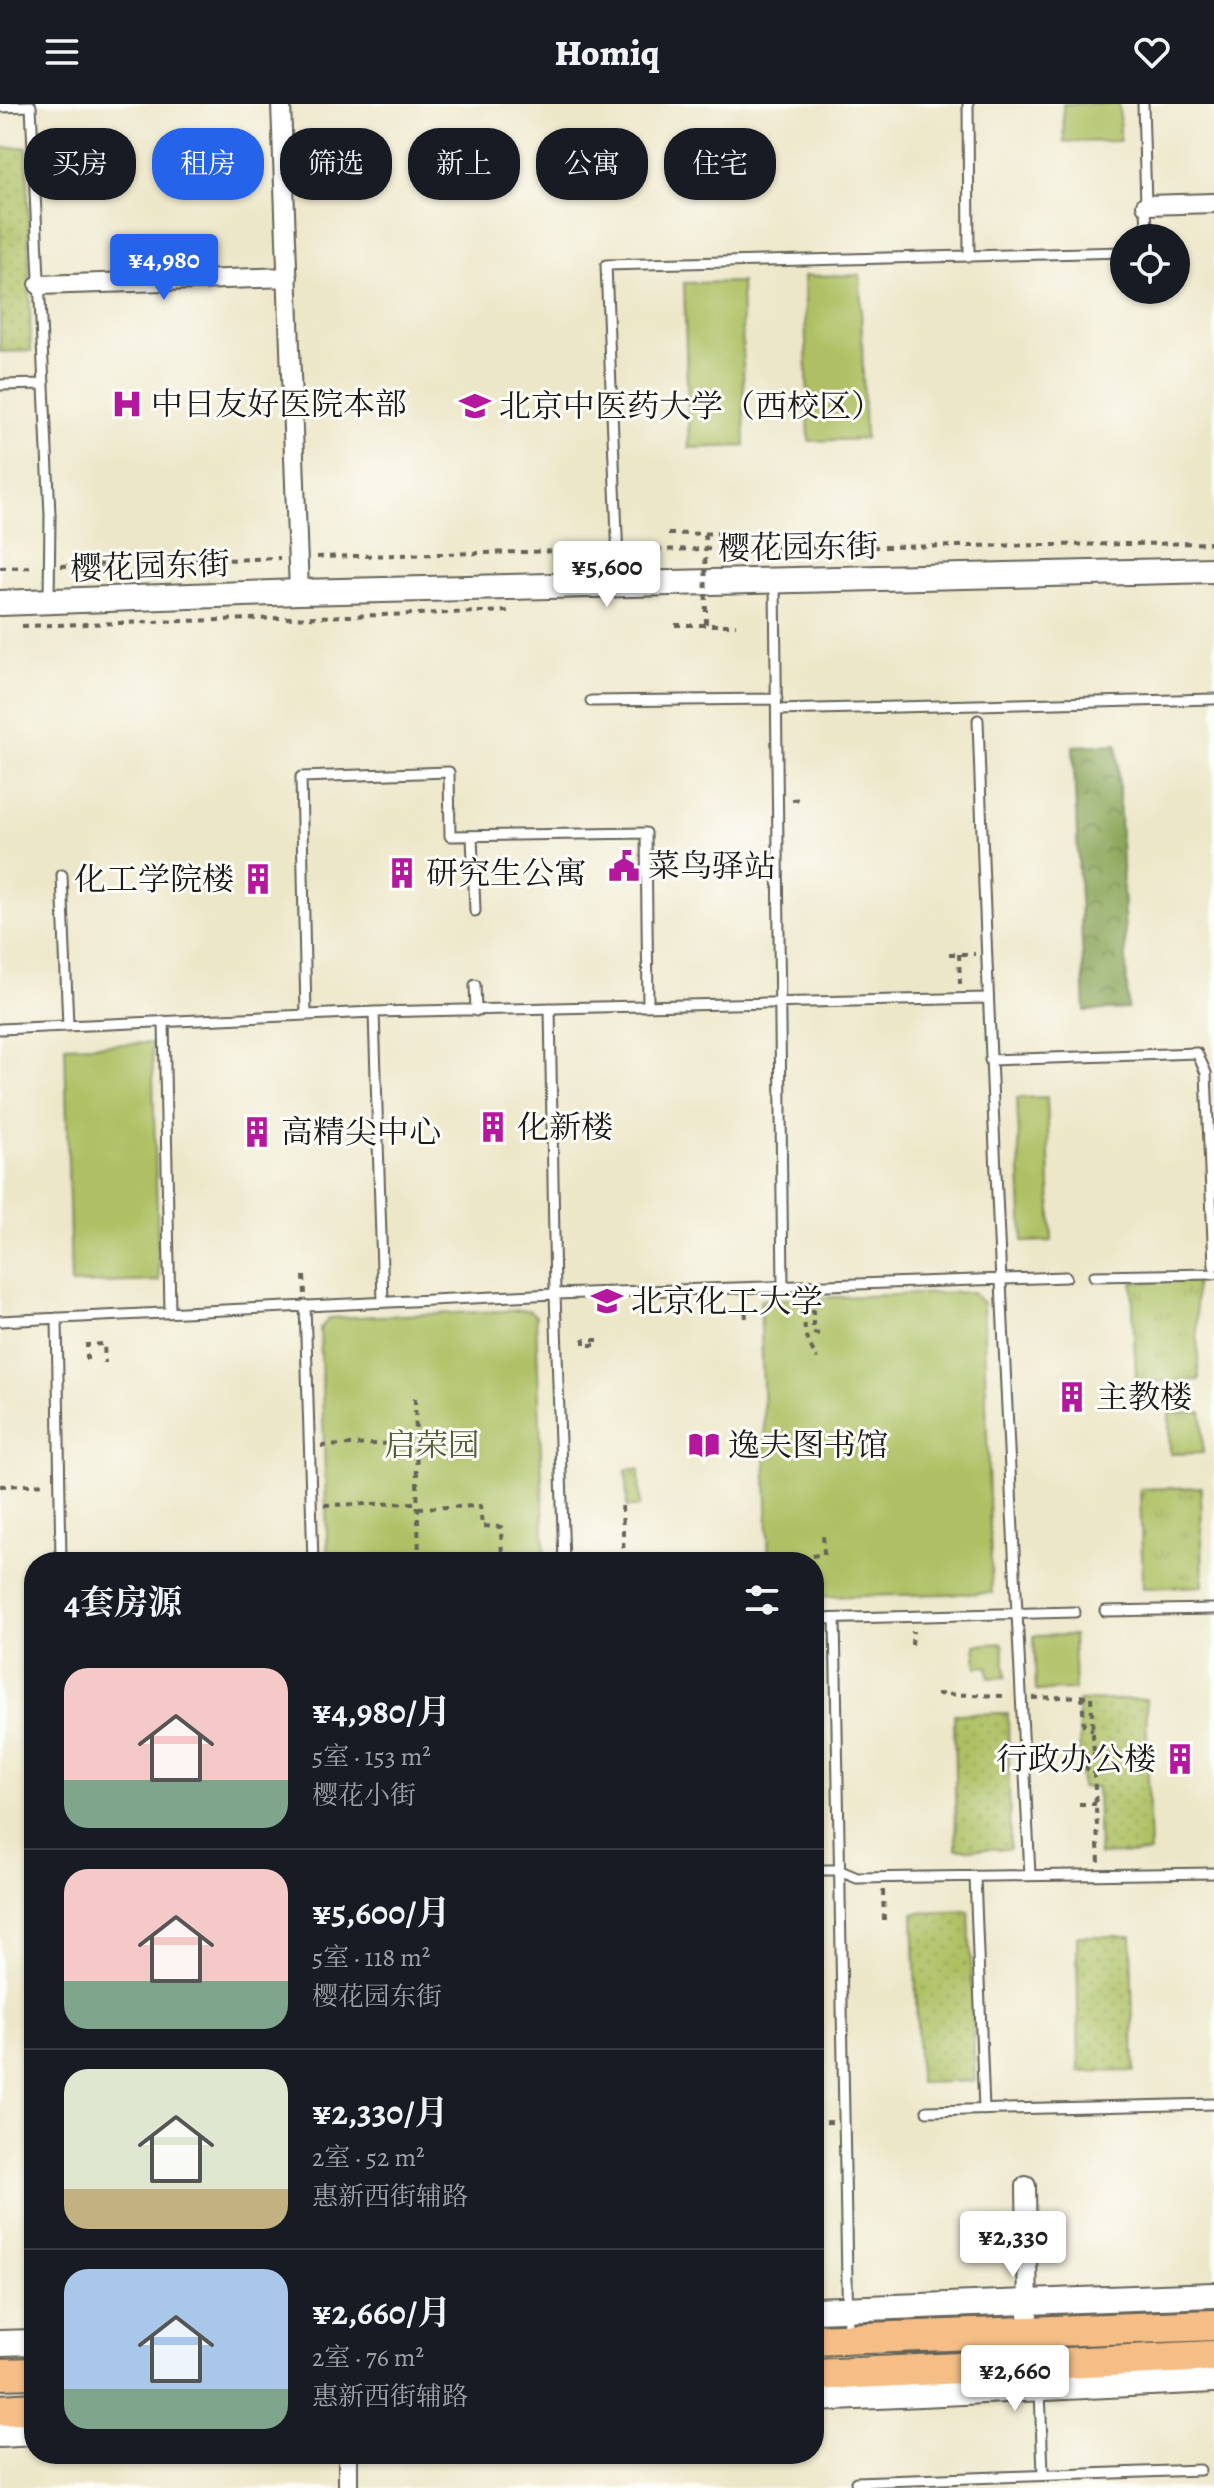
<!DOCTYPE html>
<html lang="zh">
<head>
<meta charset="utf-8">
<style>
	:root { --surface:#171b24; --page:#20242c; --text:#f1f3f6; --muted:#9ea1a6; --line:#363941; --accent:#2563eb }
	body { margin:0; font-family:Alegreya,"Noto Serif SC",serif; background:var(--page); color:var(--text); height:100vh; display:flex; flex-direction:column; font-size:30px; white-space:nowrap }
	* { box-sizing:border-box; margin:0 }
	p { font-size:26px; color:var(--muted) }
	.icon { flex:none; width:44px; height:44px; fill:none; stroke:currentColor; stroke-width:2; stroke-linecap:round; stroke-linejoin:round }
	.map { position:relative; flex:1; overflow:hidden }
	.panel { position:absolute; left:24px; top:1448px; width:800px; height:912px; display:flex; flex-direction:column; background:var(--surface); border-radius:32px; box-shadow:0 2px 6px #0004 }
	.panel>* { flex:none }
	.guide { position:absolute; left:24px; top:24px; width:800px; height:72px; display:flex; gap:16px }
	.tools { position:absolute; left:1110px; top:120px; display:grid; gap:16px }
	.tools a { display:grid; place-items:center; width:80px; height:80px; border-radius:50%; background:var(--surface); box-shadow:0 2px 6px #0004; font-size:40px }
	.price { position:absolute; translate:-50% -68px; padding:0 18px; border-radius:8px; background:#fff; color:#222; font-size:26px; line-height:52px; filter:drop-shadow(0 2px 4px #0008) }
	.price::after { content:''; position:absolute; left:50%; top:48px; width:24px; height:18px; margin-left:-12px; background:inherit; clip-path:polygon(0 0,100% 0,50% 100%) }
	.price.on { background:var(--accent); color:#fff }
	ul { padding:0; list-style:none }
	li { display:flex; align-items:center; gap:24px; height:200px; padding:0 40px }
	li+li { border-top:2px solid var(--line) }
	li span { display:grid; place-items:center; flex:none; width:224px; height:160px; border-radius:24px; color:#555 }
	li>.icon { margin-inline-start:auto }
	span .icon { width:96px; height:96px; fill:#fffc; stroke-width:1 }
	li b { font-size:34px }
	h2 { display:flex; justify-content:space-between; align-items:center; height:96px; padding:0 40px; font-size:34px }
	.pill { padding:0 28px; border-radius:32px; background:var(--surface); box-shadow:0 2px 6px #0004; font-size:28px; line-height:72px }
	.pill.on { background:var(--accent); color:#fff }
	header { display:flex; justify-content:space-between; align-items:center; height:104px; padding:0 40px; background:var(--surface); font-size:36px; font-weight:800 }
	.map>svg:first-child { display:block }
	.grass { fill:url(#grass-tufts); stroke:#656e40; stroke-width:2 }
	.forest { fill:url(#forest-crowns); stroke:#53613a; stroke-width:2 }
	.park { fill:#aec063; stroke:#656e40; stroke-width:2 }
	.garden { fill:url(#garden-dots); stroke:#656e40; stroke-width:2 }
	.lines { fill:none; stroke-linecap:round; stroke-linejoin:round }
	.service-casing { stroke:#656359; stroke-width:13 }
	.minor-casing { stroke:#656359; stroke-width:22 }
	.tertiary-casing { stroke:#656359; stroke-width:28 }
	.primary-casing { stroke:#656359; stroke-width:34 }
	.path { stroke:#656359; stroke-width:4; stroke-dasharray:6 6; stroke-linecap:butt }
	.service { stroke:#fff; stroke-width:9 }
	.minor { stroke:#fff; stroke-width:18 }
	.tertiary { stroke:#fff; stroke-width:24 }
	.primary { stroke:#f6be87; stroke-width:30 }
	.path-bridge { stroke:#656359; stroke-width:4; stroke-dasharray:6 6; stroke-linecap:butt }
	.labels { text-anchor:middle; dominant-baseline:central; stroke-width:6; stroke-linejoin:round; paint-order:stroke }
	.poi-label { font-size:32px; fill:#1c1c1c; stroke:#fdfcf7; text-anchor:start }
	.street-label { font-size:32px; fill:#1c1c1c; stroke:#fdfcf7 }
	.park-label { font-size:32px; fill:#565e38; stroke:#fdfcf7 }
</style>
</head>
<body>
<header><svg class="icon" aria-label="menu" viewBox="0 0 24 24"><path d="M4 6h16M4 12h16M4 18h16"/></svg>Homiq<svg class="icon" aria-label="heart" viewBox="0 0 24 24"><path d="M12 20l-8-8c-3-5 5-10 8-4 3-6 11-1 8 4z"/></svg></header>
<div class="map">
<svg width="1214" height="2384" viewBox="0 0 1214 2384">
	<defs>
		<pattern id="grass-tufts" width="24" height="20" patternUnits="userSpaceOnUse" patternTransform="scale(2)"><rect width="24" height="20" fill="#aec063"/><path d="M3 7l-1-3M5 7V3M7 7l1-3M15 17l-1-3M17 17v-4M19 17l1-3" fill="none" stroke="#95a455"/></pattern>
		<pattern id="forest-crowns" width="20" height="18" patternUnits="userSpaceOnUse" patternTransform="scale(2)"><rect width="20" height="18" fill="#8aa659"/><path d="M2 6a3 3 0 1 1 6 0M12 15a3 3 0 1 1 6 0" fill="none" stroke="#708649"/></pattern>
		<pattern id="garden-dots" width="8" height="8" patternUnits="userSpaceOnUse" patternTransform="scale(2)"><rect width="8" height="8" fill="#aec063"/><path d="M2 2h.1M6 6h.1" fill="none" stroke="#95a455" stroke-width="1.8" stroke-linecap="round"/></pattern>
	</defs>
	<rect width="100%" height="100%" fill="#fdfcf7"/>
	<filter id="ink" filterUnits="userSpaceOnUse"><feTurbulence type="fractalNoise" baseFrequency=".0125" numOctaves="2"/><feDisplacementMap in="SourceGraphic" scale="16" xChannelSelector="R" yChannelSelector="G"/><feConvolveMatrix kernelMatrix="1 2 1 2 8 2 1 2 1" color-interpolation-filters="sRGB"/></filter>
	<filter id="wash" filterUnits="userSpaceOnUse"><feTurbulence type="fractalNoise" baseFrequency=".006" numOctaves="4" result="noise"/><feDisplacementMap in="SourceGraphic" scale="32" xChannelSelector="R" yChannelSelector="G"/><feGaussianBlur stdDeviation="1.8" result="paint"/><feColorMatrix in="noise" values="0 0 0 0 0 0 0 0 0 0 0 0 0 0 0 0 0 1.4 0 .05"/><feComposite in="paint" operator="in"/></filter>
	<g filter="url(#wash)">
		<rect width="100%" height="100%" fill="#ede7c9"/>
		<path class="grass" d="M1195,1175L1199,1276L1136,1278L1132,1178Z
			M1202,1308L1203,1349L1170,1350L1169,1309Z
			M626,1365H639L640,1403H627Z
			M1201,1383L1203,1482L1143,1484L1140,1385Z"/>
		<path class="forest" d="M1117,640L1128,905L1085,907L1073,642Z"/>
		<path class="park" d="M1063,0H1119L1120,37L1064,38Z
			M860,171L865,335L809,337L804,172Z
			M741,178L745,342L689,344L684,179Z
			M152,939L159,1177L71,1180L65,942Z
			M1047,993L1052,1137L1023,1138L1017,994Z
			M972,1188L983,1199L992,1489L814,1493V1458H769L760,1196Z
			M529,1206L536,1212L545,1458H328L320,1225L329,1214Z
			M1073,1531L1075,1586L1036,1587L1034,1532Z
			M1003,1539L1006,1573L989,1574L988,1562L977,1563L975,1541Z"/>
		<path class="garden" d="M27,43L31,247L0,248V44Z
			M1146,1595L1150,1749L1099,1751L1097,1683L1081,1684L1078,1597Z
			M1008,1609L1010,1745H956L954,1610Z
			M969,1807L975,1977L919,1979L913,1809Z
			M1077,1832H1131L1134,1967L1079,1968Z"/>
	</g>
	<g filter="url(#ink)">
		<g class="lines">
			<defs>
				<path id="service" d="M1143,0L1147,134
					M0,3L31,2L50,411L49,495
					M969,152L1124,148
					M0,281L43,280
					M775,479L783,1184
					M619,480L606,161L969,152L968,0
					M591,597L777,595
					M777,606L1214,595
					M978,616C991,1001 1011,1386 1030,1771
					M472,732L475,807
					M62,771L68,922
					M475,881L476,907
					M550,904L555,1190L564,1458
					M374,908L383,1197
					M306,911L301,673L449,668L450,732L646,729L648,901
					M164,917L170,1208
					M0,925L374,908L988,894
					M990,956L1197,949L1206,969L1214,1162
					M1094,1172L1214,1170
					M305,1201L313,1458
					M57,1214L61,1458
					M0,1217L555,1190L1066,1173
					M1105,1507L1214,1505
					M814,1515L1075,1508
					M835,1515L848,2231
					M814,1766H838L857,1774L1214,1769
					M975,1772L984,2006
					M927,2007L1214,2000
					M1040,2286L1043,2370
					M856,2378L1200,2366"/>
				<path id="minor" d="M281,0L299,488
					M1146,101L1214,99
					M39,181L288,173
					M1026,2082L1028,2211
					M348,2350V2384"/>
				<path id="tertiary" d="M0,499L299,488L1214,466
					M814,2206L1214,2191
					M0,2239L34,2238
					M814,2295L1214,2276
					M0,2331L34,2329"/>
				<path id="primary" d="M814,2236L1214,2221
					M0,2270L34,2269
					M814,2271L1214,2252
					M0,2306L34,2304"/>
			</defs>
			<use href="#service" class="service-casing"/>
			<use href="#minor" class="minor-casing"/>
			<use href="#tertiary" class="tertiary-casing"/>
			<use href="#primary" class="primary-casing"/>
			<path class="path" d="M668,430L741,429
				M632,446L1214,439
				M317,453L604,446
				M61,462L280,454
				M0,464L36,463
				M675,521H736
				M22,522L513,507
				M792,696L802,695
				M949,850H975
				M959,850L960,880
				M304,1172L305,1190
				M813,1193V1229L819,1230
				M745,1196L746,1218
				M804,1196L805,1231L817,1255
				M598,1236H584V1241H598
				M87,1256V1241L104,1240L105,1259
				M415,1294L419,1458
				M321,1342L433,1338
				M0,1382L46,1380
				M324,1401L418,1399
				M622,1402L624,1458
				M418,1404L480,1402L482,1422L501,1423L502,1458
				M805,1458V1453L824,1450L823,1429
				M912,1541L913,1527
				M937,1590L1007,1592
				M1082,1592L1084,1621L1093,1626
				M1032,1594L1091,1592L1094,1650
				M1085 1659a9 9 0 1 1 18 0a9 9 0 1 1-18 0Z
				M1094,1668L1099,1758
				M1079,1700H1096
				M883,1786L884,1816
				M814,2019L832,2018"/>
			<use href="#service" class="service"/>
			<use href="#minor" class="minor"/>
			<use href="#tertiary" class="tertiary"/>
			<use href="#primary" class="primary"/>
			<path class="path-bridge" d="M705,430L706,521"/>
		</g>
	</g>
	<defs>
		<symbol id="hospital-bare" viewBox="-9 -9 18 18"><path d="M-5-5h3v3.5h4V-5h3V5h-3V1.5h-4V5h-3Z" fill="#b5179e" stroke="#fdfcf7" stroke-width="2.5" paint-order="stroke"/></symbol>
		<symbol id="university-bare" viewBox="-9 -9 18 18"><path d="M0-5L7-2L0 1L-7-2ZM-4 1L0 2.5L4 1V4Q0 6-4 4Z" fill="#b5179e" stroke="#fdfcf7" stroke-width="2.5" paint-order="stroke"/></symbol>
		<symbol id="civic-bare" viewBox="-9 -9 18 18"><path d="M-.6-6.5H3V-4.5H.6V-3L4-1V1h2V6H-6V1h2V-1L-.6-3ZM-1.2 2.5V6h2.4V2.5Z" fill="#b5179e" stroke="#fdfcf7" stroke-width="2.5" paint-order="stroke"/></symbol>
		<symbol id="building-bare" viewBox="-9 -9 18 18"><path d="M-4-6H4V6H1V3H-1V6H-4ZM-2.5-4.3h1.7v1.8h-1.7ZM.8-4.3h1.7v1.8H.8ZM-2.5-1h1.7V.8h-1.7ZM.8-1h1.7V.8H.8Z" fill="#b5179e" stroke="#fdfcf7" stroke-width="2.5" paint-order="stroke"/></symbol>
		<symbol id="library-bare" viewBox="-9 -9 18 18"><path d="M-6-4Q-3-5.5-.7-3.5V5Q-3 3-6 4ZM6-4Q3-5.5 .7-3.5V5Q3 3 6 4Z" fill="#b5179e" stroke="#fdfcf7" stroke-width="2.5" paint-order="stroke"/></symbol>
	</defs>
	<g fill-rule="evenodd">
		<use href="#hospital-bare" x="105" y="278" width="44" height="44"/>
		<use href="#university-bare" x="453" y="280" width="44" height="44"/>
		<use href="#civic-bare" x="602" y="740" width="44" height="44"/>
		<use href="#building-bare" x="380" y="747" width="44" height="44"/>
		<use href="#building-bare" x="236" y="753" width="44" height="44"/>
		<use href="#building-bare" x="471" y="1001" width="44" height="44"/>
		<use href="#building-bare" x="235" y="1006" width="44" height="44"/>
		<use href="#university-bare" x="585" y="1175" width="44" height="44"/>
		<use href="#building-bare" x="1050" y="1271" width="44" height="44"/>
		<use href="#library-bare" x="682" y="1319" width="44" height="44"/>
		<use href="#building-bare" x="1158" y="1633" width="44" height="44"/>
	</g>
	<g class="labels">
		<g class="poi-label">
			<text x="151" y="300">中日友好医院本部</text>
			<text x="499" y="302">北京中医药大学（西校区）</text>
			<text x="648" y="762">菜鸟驿站</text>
			<text x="426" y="769">研究生公寓</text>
			<text x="234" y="775" text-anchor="end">化工学院楼</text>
			<text x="517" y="1023">化新楼</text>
			<text x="281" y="1028">高精尖中心</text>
			<text x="631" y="1197">北京化工大学</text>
			<text x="1096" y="1293">主教楼</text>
			<text x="728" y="1341">逸夫图书馆</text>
			<text x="1156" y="1655" text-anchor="end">行政办公楼</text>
		</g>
		<g class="street-label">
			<text transform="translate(798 443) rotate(-1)">樱花园东街</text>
			<text transform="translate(150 462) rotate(-2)">樱花园东街</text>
		</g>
		<g class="park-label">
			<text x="432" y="1341">启荣园</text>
		</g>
	</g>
</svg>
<div class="tools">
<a><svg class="icon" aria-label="locate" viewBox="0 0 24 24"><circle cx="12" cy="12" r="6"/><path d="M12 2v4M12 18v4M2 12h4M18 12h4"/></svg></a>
</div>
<b class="price on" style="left:164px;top:198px">¥4,980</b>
<b class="price" style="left:607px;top:505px">¥5,600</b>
<b class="price" style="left:1013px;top:2175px">¥2,330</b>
<b class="price" style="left:1015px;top:2309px">¥2,660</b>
<div class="guide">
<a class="pill">买房</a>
<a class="pill on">租房</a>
<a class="pill">筛选</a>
<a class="pill">新上</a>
<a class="pill">公寓</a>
<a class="pill">住宅</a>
</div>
<section class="panel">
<h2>4套房源<svg class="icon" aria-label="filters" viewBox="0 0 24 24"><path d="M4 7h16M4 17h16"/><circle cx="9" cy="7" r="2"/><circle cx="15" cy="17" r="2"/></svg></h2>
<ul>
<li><span style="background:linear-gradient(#f6c9c9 70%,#7fa58c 0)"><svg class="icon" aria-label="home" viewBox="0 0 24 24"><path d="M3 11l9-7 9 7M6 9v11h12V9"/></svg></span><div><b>¥4,980/月</b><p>5室 · 153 m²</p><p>樱花小街</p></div></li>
<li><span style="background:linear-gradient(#f6c9c9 70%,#7fa58c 0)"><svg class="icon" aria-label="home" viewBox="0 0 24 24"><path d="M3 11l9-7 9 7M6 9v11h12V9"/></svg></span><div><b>¥5,600/月</b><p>5室 · 118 m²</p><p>樱花园东街</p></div></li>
<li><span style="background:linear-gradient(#dfe7d0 75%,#c2b280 0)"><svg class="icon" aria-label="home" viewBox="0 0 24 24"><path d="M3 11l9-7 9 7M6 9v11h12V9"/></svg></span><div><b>¥2,330/月</b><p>2室 · 52 m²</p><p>惠新西街辅路</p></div></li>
<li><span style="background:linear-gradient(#a9c7e8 75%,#7fa58c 0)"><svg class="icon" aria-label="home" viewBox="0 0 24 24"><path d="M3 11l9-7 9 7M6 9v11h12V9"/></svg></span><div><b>¥2,660/月</b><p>2室 · 76 m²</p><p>惠新西街辅路</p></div></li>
</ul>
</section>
</div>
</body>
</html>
